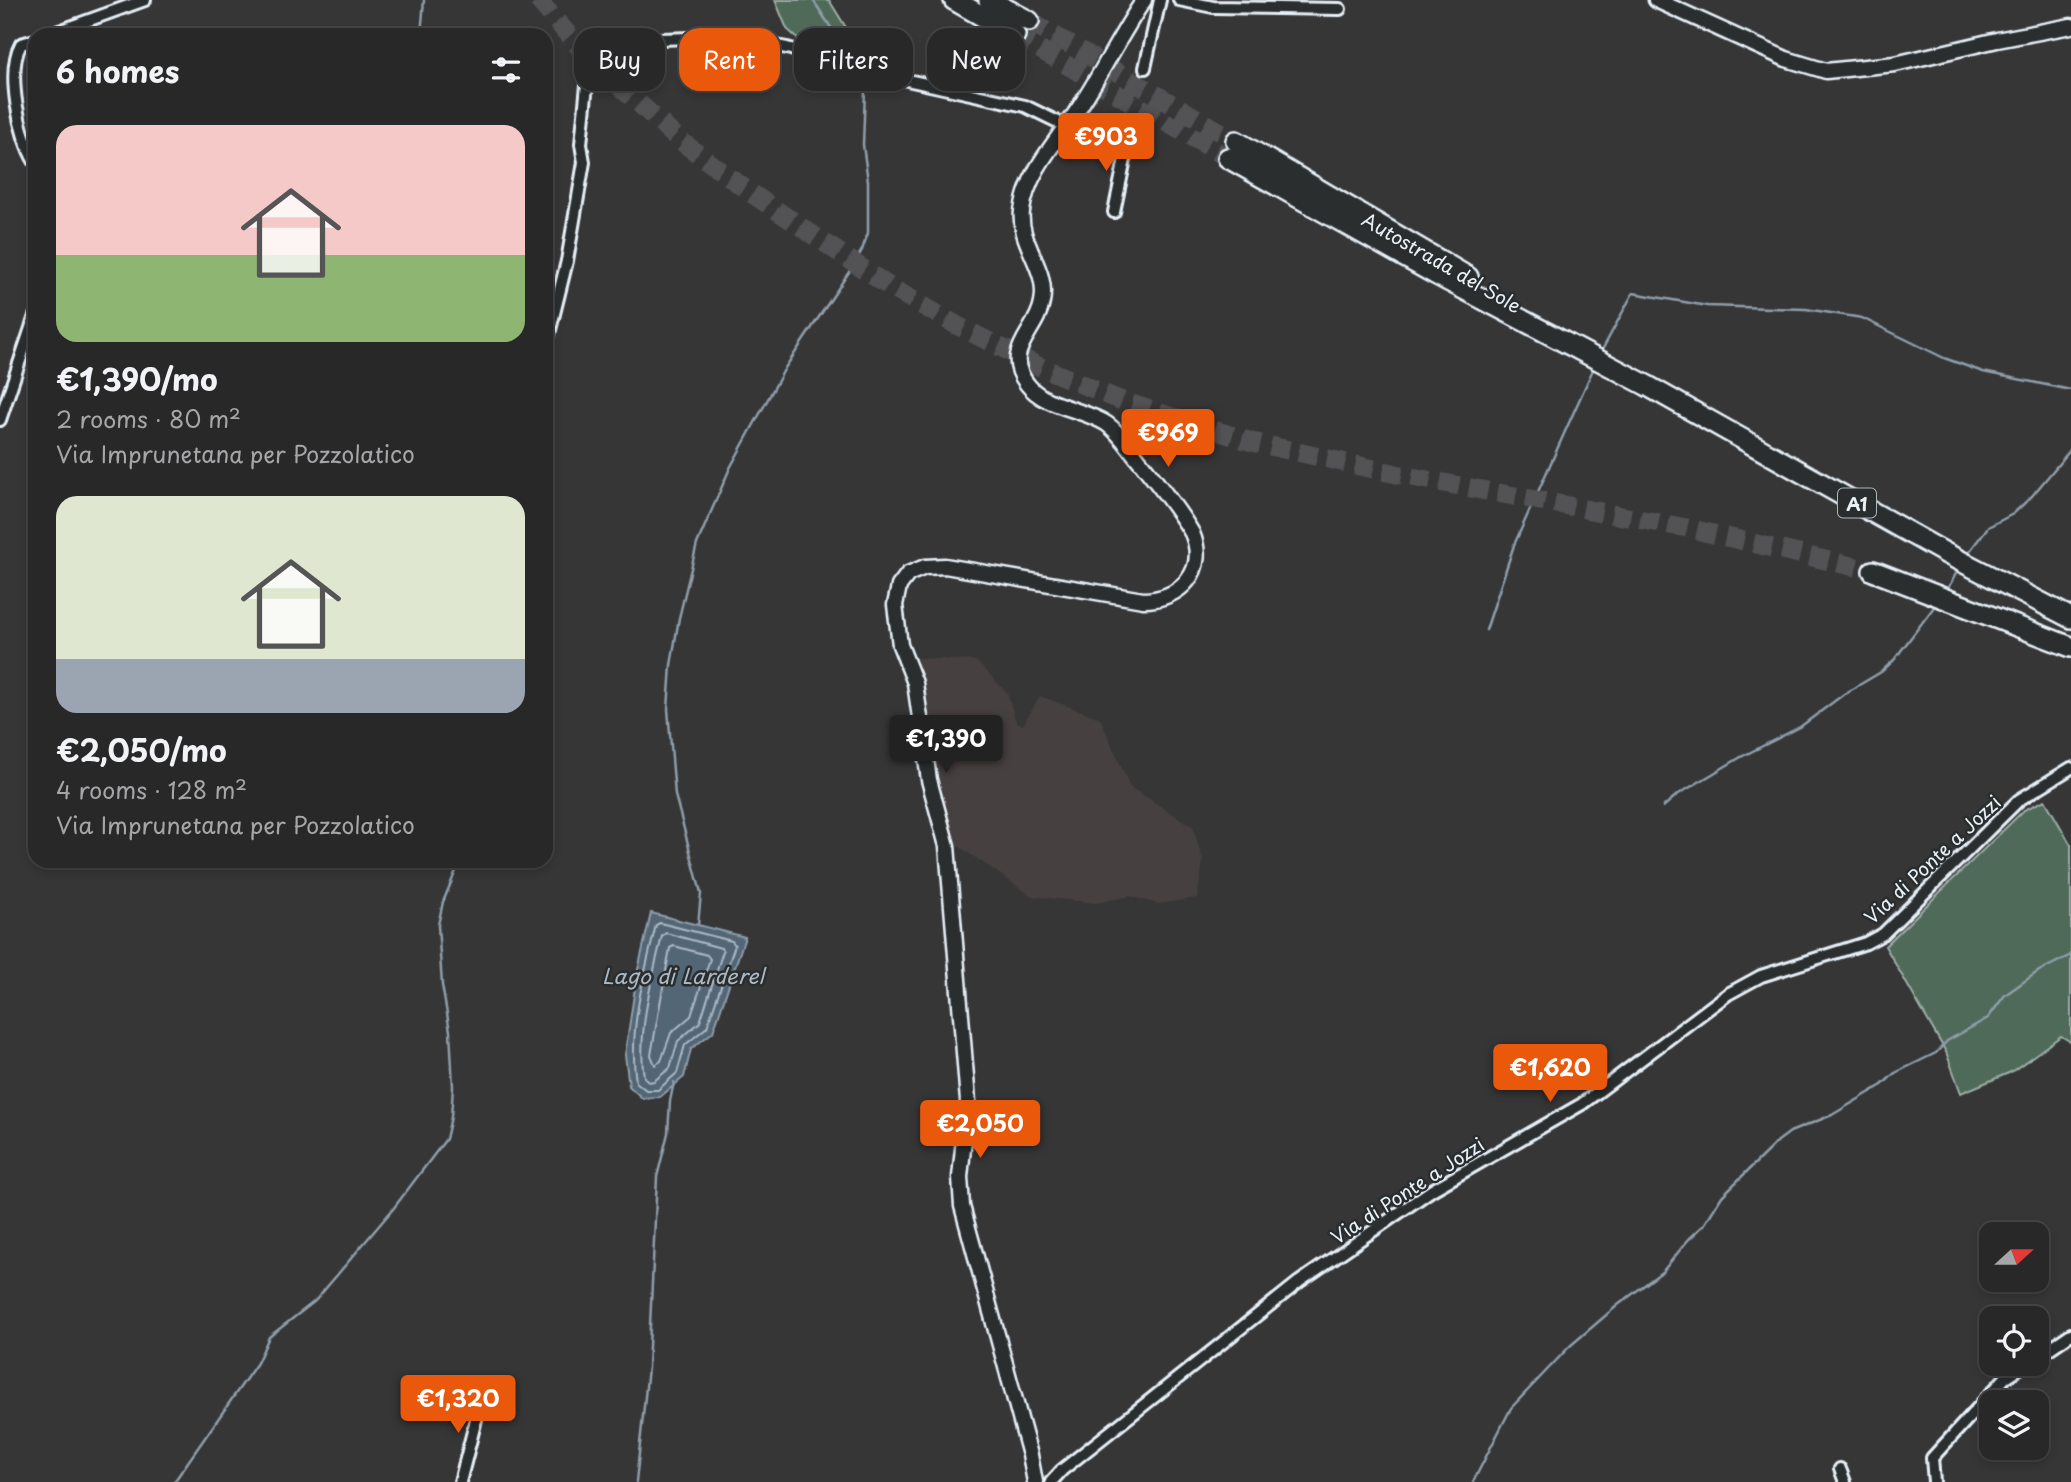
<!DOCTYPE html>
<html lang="en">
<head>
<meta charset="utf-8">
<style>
	:root { --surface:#292829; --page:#353435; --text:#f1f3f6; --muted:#a5a6a8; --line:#454446; --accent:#ea580c }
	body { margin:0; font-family:"Playpen Sans",sans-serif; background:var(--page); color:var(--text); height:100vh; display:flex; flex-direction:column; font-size:26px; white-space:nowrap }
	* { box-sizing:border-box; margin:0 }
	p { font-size:23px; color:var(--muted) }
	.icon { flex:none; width:38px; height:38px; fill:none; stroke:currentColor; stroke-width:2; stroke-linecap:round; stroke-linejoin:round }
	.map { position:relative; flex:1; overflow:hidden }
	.sheet { position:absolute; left:28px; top:28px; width:525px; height:840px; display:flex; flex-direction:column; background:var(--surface); border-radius:21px; box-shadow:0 4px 10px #0003,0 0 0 2px var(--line) }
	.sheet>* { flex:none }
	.guide { position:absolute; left:574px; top:28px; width:665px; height:63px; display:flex; gap:14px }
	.needle { width:46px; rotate:69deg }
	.tools { position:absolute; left:1979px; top:1222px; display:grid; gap:14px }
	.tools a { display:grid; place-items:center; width:70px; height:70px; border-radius:14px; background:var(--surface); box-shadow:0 4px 10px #0003,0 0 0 2px var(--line); font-size:35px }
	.price { position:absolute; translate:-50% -60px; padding:0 16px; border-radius:7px; background:var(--accent); color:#fff; font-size:23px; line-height:46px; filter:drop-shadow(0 2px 4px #0008) }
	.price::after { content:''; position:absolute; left:50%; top:42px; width:21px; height:16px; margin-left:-10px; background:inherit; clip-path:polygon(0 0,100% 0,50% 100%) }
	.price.selected { background:#222; color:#fff }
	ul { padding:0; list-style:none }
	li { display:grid; align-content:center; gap:14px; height:371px; padding:0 28px }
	li span { display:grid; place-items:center; height:217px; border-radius:21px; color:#555 }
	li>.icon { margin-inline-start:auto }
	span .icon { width:126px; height:126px; fill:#fffc; stroke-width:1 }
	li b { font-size:30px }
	h2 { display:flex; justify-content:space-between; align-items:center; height:84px; padding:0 28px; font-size:30px }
	.chip { padding:0 24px; border-radius:21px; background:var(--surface); box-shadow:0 4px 10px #0003,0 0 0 2px var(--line); font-size:24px; line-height:63px }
	.chip.selected { background:var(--accent); color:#fff }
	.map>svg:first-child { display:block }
	.built { fill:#474141 }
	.green { fill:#506b59; stroke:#9caea8; stroke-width:2 }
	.water { fill:#536676; stroke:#8f9eaa; stroke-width:2 }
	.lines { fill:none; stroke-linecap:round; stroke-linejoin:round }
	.shore { stroke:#acb9c4; stroke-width:2 }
	.stream { stroke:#8f9eaa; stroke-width:2.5 }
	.motorway-tunnel { stroke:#525254; stroke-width:19; stroke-dasharray:19 10; stroke-linecap:butt }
	.minor-casing { stroke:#e8f1f8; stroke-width:16 }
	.secondary-casing { stroke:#e8f1f8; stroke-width:19 }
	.motorway-casing { stroke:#e8f1f8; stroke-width:24 }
	.minor { stroke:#2a2d2e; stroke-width:10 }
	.secondary { stroke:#2a2d2e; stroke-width:14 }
	.motorway { stroke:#2a2d2e; stroke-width:19 }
	.labels { text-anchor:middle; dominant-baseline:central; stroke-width:5; stroke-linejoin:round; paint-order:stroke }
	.shield { fill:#2a2d2e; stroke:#afb6bb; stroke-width:2 }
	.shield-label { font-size:18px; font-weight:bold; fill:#e8f1f8 }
	.street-label { font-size:19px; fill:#e8f1f8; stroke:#2a2d2e }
	.water-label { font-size:21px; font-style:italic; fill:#acb9c4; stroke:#2a2d2e }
</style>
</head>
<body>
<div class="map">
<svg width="2071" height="1482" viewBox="0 0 2071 1482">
	<rect width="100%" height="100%" fill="#373637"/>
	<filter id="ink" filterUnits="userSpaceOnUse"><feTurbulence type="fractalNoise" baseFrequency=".0143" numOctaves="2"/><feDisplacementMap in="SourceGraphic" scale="14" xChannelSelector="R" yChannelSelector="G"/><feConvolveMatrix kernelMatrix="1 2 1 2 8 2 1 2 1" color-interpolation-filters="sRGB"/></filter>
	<g filter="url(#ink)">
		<path class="built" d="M917,658L976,661L1007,693L1016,722L1023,725L1040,696L1100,718L1130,787L1193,827L1203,861L1197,898L1158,904L1130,896L1096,903L1032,896L960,847L950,843L936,800Z"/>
		<path class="green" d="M775,0H829L868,63L807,47L787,29Z
			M2045,800L2071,845V1042L2061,1036L2011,1072L1961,1093L1946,1052L1885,946L2024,810Z"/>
		<path class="water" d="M651,913L745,937L713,1032L691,1049L684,1077L660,1097L642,1098L629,1086L625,1055L637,974Z"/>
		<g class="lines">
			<path class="shore" d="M660,923L732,941L735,945L707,1027L685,1045L677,1073L658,1090H646L636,1082C628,1031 644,975 656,925Z
				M666,933L721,948L723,951L700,1022L678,1041L670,1068L654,1081L649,1082L644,1077C637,1033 652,979 662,936Z
				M674,946L707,955L710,959L691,1016L671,1033L661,1061L655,1065L651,1055L670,948Z"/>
			<path class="stream" d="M813,0L854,63
				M421,35L424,0
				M1601,352L1633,293L1707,306L1806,309L1862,318L1944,358L1983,372L2071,390
				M1966,556L1988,527L2013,514L2032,496L2071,449
				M1946,592L1959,568
				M1486,630L1514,545L1595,365
				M1663,807L1677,795L1741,757L1800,727L1844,694L1881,672L1894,660L1937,603
				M698,925L701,893L675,795L668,709L671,665L679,618L697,544L730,468L785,368L851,269L862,250L868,233V181L863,145L865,90L858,72
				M174,1482L257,1363L269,1337L315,1301L393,1209L446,1139L451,1117L453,1087L450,1031L442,985L438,925L443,902L460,861
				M636,1482L648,1368L657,1177L668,1133L670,1101L674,1082
				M1473,1482L1511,1408L1570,1346L1618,1305L1663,1271L1688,1240L1704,1225L1722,1196L1778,1141L1790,1132L1832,1115L1882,1085L1895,1073L1936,1053L1947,1041L1988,1018L2005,995L2039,971L2071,955"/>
			<path class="motorway-tunnel" d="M538,0L587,56L678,139L751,193L890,287L958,326L1036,365L1122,401L1252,442L1401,475L1687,528L1873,571
				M1029,21L1236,141
				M1015,35L1228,158"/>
			<defs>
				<path id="minor" d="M1179,0L1213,7L1340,9
					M48,35L145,0
					M35,40L21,44C6,71 19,137 35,162
					M1145,68L1160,0
					M1072,117L1129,140L1114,212
					M548,338L567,261L584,162L581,144L588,75L612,51L660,39L722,37L750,41L787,48L880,74L1025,106L1066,126
					M0,420L35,316
					M2037,1357L2071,1334
					M1840,1469L1845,1482
					M460,1482L482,1396
					M1051,1482L1062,1470L1299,1282L1432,1190L1582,1104L1728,994L1761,976L1866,943L1883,934L2019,800L2071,768
					M1934,1482L1932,1458L2006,1377L2027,1363"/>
				<path id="secondary" d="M1656,0L1786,59L1826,71L1895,64L1997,40L2071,26
					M1035,1482L1030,1455L962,1206L960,1177L968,1101L947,846L929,780L915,683L900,645L895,605L899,586L908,574L925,567L945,566L1143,600C1181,600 1208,570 1192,533C1177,507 1157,483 1139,460C1129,448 1120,433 1107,424C1083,408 1045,408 1027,384C1001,350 1037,333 1042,302C1049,269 1018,244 1022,211C1027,169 1063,135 1084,100C1105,67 1122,32 1144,0"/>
				<path id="motorway" d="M954,0L1015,35
					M989,0L1029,21
					M1236,141L1468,277
					M1228,158L1435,274L1646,385L1947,554L2071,618
					M1873,571L2071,647"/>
			</defs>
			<use href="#minor" class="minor-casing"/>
			<use href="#secondary" class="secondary-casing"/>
			<use href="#motorway" class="motorway-casing"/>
			<use href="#minor" class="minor"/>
			<use href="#secondary" class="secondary"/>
			<use href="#motorway" class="motorway"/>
		</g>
	</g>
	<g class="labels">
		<rect class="shield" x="1838" y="488.5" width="38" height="29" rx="5"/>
		<g class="shield-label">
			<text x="1857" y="503">A1</text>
		</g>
		<g class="street-label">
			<text transform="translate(1442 262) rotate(30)">Autostrada del Sole</text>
			<text transform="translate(1932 859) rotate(-43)">Via di Ponte a Jozzi</text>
			<text transform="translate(1407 1190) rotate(-33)">Via di Ponte a Jozzi</text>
		</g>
		<g class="water-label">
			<text x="683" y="975">Lago di Larderel</text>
		</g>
	</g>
</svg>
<div class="tools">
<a><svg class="needle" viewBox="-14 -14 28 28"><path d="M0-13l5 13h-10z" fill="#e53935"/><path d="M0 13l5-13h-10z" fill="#a5a6a8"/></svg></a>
<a><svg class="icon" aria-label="locate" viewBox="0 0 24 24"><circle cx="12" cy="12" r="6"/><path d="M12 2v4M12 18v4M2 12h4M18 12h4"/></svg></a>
<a><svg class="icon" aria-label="layers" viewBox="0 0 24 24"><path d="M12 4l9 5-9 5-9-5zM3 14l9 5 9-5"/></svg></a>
</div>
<b class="price" style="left:1106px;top:173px">€903</b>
<b class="price" style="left:1168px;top:469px">€969</b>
<b class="price selected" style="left:946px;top:775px">€1,390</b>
<b class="price" style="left:1550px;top:1104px">€1,620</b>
<b class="price" style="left:980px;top:1160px">€2,050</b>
<b class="price" style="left:458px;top:1435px">€1,320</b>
<div class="guide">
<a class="chip">Buy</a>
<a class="chip selected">Rent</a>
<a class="chip">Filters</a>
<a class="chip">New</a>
</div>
<section class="sheet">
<h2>6 homes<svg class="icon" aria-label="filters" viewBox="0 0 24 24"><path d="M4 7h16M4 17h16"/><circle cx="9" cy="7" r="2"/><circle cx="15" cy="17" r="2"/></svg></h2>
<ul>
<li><span style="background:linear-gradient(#f6c9c9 60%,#8fb573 0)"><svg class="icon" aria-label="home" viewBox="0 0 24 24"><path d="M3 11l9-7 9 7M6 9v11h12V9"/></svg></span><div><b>€1,390/mo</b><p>2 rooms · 80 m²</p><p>Via Imprunetana per Pozzolatico</p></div></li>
<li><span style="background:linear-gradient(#dfe7d0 75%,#9aa5b1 0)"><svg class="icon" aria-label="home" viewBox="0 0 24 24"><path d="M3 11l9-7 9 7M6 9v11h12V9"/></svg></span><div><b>€2,050/mo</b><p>4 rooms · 128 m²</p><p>Via Imprunetana per Pozzolatico</p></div></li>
</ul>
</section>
</div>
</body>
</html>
